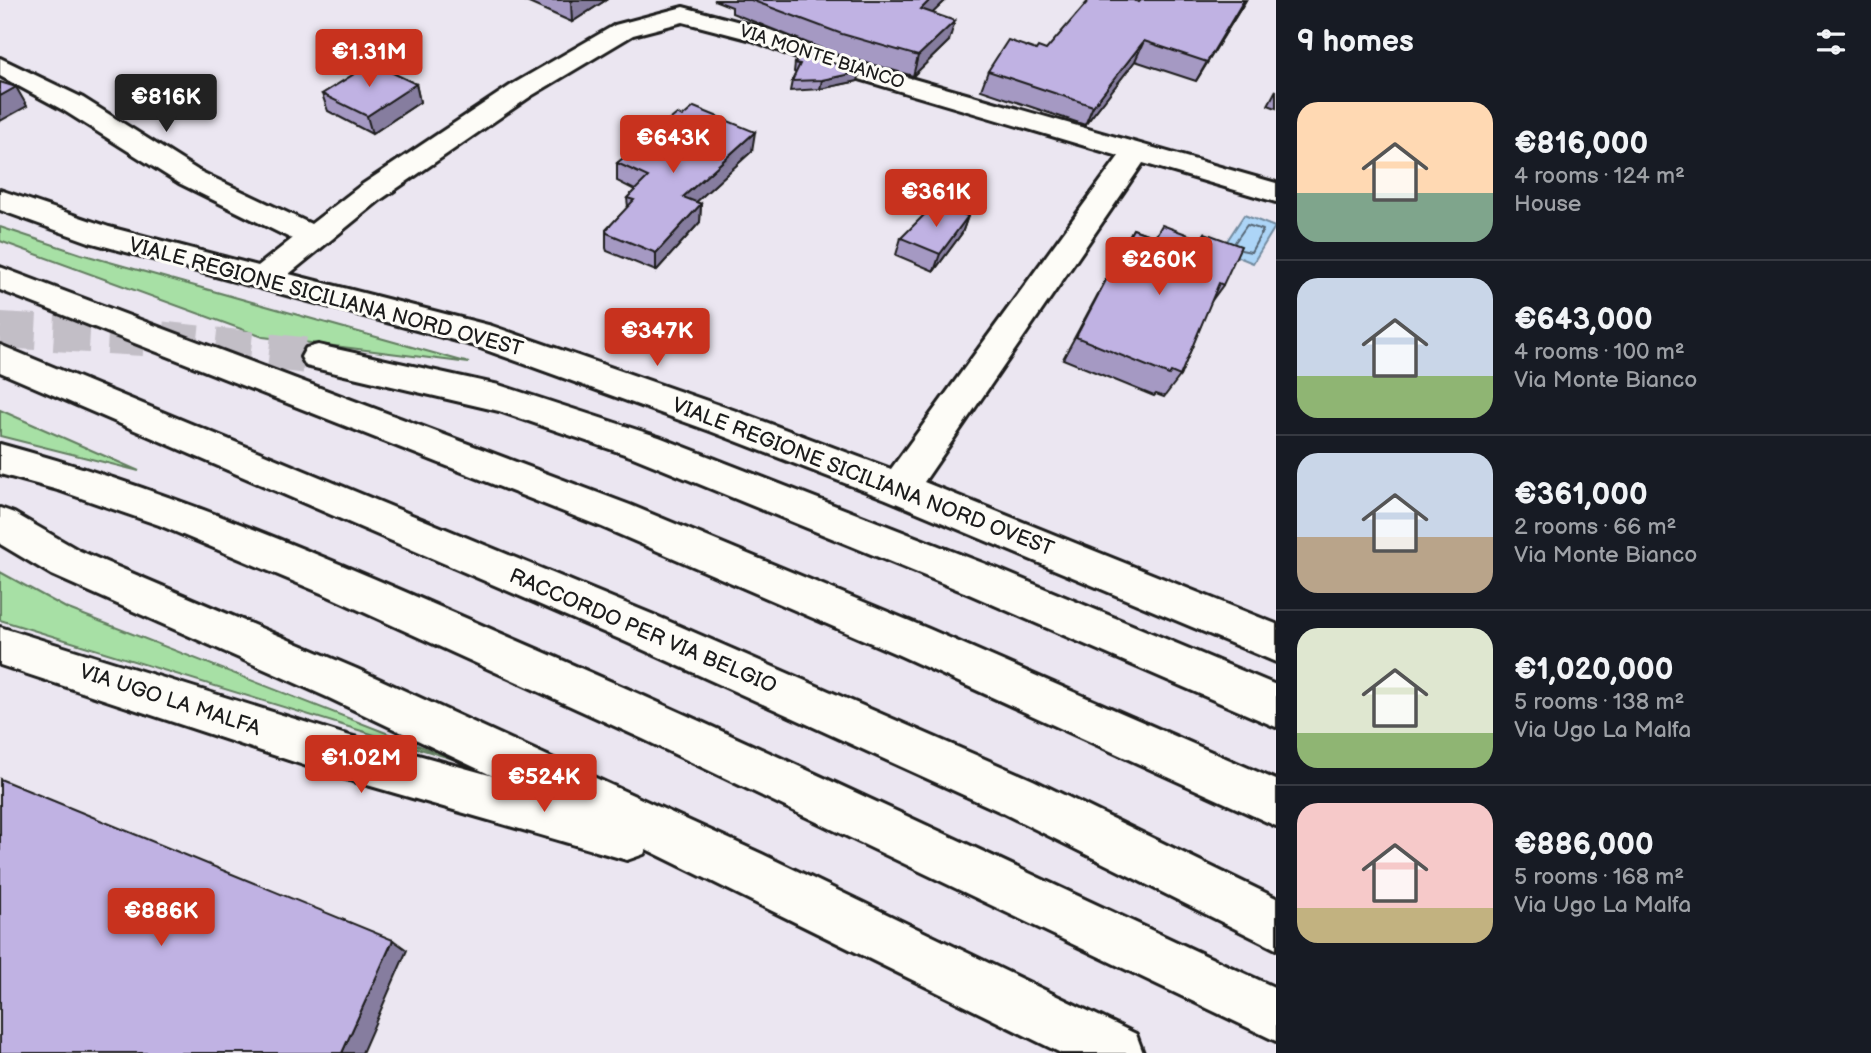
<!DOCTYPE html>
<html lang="en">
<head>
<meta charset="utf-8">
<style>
	:root { --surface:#171b24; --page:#242831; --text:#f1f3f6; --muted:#9ea1a6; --line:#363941; --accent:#c8321e }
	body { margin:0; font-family:"Balsamiq Sans",sans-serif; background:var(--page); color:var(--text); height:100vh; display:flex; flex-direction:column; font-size:26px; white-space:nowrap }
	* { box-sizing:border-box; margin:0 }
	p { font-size:23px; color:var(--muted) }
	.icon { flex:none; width:38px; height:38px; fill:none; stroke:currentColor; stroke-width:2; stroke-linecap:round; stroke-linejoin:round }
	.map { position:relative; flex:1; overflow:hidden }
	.sheet { display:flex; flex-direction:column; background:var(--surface); width:595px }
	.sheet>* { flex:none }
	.price { position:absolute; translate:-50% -60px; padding:0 16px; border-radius:7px; background:var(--accent); color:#fff; font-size:23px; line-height:46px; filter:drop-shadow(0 2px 4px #0008) }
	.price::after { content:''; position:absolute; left:50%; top:42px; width:21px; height:16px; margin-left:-10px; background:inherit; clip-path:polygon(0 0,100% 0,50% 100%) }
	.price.current { background:#222; color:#fff }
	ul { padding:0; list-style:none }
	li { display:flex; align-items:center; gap:21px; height:175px; padding:0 21px }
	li+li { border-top:2px solid var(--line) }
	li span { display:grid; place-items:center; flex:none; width:196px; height:140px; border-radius:21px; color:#555 }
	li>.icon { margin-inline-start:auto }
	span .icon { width:84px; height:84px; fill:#fffc; stroke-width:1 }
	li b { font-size:30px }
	h2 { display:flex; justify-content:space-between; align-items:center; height:84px; padding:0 21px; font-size:30px }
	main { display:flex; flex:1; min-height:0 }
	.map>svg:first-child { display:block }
	.green { fill:#a7e0a5; stroke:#627e60; stroke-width:2 }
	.water { fill:#add5f7; stroke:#738b9f; stroke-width:2 }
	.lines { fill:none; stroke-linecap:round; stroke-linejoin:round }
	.shore { stroke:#566674; stroke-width:2 }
	.highway-tunnel { stroke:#c2bec6; stroke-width:36; stroke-dasharray:36 18; stroke-linecap:butt }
	.minor-casing { stroke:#1c1c1c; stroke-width:6 }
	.highway-casing { stroke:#1c1c1c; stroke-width:6 }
	.minor { fill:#fdfcf7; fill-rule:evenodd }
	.highway { fill:#fdfcf7; fill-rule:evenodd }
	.wall { fill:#a599c3; stroke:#1c1c1c; stroke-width:2 }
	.shaded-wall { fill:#867d9f; stroke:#1c1c1c; stroke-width:2 }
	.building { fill:#c0b2e3; stroke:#1c1c1c; stroke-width:2 }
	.labels { text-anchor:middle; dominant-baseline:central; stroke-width:6; stroke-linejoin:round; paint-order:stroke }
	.far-street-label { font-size:18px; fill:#1c1c1c; stroke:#fdfcf7 }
	.street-label { font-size:21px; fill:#1c1c1c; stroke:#fdfcf7 }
</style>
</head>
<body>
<main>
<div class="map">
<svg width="1276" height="1053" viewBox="0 0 1276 1053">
	<rect width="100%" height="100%" fill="#ebe6f1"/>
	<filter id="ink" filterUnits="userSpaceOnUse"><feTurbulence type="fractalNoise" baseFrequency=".0143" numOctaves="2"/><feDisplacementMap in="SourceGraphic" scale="14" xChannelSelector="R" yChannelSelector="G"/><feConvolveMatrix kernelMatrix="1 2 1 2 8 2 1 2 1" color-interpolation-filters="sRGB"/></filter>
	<g filter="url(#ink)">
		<path class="green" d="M0,227L81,254L469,363L263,337L0,241Z
			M0,410L139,471L0,436Z
			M0,572L66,608L453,759L0,620Z"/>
		<path class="water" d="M1244,215L1275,227L1253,263L1221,250Z"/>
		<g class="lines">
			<path class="shore" d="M1235,242L1247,225L1263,230L1251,252L1241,250"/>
			<path class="highway-tunnel" d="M0,330L159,339L318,357"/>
			<defs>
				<path id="minor" d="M683,7L770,30L837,57L1276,183V202L1143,163L924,482L1276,624V662L886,499L710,431L472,345L89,242L0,210V190L109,227L258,266L292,239L179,183L63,110L0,76V58L83,98L199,171L311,224L360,186L513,84L615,25ZM683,22L752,40L819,67L1119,156L891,469L736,411L492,326L289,274L380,200L531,96L633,35Z
					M0,508L14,513L80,551L357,669L762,854L1136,1034L1143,1053H1061L646,849L644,854L627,860L343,778L0,665V627L343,734L493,776L327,697L52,575L0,544Z"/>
				<path id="highway" d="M0,267L630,505L929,629L1276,780V826L899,655L602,527L0,290Z
					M0,345L654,615L1033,780L1276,898V949L1001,812L624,641L0,372Z
					M318,345L499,385L659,437L998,569L1276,685V727L969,594L633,457L499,411L306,366L301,357L306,348Z
					M0,444C174,491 338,562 502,634C763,746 1018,869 1276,988V1041L643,739L326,595L159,525L58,490L0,474Z"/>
			</defs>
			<use href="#minor" class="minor-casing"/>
			<use href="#highway" class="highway-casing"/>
			<use href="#minor" class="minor"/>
			<use href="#highway" class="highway"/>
		</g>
		<path class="wall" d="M522,0H606L572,22Z
			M714,0H946L932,13L949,41L913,76L838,55L732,13V7Z
			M1141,0H1246L1196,81L1135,61L1085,125L981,90L988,71L1036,50H1046L1139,2Z
			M795,63L858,81L820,89L790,91L792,81L796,73L794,72Z
			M416,84L420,102L372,134L328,111L322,94Z
			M1276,90V108L1268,105Z
			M682,117L752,151L696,202L701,204L700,222L656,271L607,251L606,248V230L628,207L627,198L635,190L617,181V163Z
			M968,216L962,233L934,271L896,255L901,238Z
			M1133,229L1155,237L1201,239L1205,233L1223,285L1210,303L1180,376L1164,397L1156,394L1154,396L1063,359Z"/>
		<path class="shaded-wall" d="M574,0H606L572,22L571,2Z
			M930,0H946L916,29L921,9Z
			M1244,0H1246L1196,81L1207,62Z
			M955,21L949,41L913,76L918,56Z
			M1144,41L1135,61L1085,125L1093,106Z
			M860,72L858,81L820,89L822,80Z
			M416,84L420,102L372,134L367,116Z
			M16,87L27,106L0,121V96Z
			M755,132L752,151L682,215L683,197Z
			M701,204L700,222L656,271V253Z
			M968,216L962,233L934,271L940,254Z
			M393,940L407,950L362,1053H342Z"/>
		<path class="building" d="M751,0H930L921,9L955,21L918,56L842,34Z
			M1089,0H1133L1139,2L1141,0H1244L1207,62L1144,41L1093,106L988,71L1008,40L1036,50L1038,47L1046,50Z
			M800,52L860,72L822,80L792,81L800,64L795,63Z
			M372,63L416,84L367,116L322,94Z
			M0,82L16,87L0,96Z
			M694,107L755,132L683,197L701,204L656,253L607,233L606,230L634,200L627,198L648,177L617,163L677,114L682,117Z
			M935,204L968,216L940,254L901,238Z
			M1162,225L1202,240L1205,233L1241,246L1223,285L1219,283L1180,376L1171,372L1169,375L1076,337L1133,229L1155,237Z
			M0,779L393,940L342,1053H0Z"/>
	</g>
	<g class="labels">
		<g class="far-street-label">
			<text transform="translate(822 57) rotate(18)">VIA MONTE BIANCO</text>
		</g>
		<g class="street-label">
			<text transform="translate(326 297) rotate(15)">VIALE REGIONE SICILIANA NORD OVEST</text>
			<text transform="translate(863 477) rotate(21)">VIALE REGIONE SICILIANA NORD OVEST</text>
			<text transform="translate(643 631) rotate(23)">RACCORDO PER VIA BELGIO</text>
			<text transform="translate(170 700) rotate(18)">VIA UGO LA MALFA</text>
		</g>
	</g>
</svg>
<b class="price" style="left:369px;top:89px">€1.31M</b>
<b class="price current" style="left:166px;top:134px">€816K</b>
<b class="price" style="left:673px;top:175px">€643K</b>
<b class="price" style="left:936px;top:229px">€361K</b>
<b class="price" style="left:1159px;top:297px">€260K</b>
<b class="price" style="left:657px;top:368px">€347K</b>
<b class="price" style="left:361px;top:795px">€1.02M</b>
<b class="price" style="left:544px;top:814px">€524K</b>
<b class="price" style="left:161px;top:948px">€886K</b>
</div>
<section class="sheet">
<h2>9 homes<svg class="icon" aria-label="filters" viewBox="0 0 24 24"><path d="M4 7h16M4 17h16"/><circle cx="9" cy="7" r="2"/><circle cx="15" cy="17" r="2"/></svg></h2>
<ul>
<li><span style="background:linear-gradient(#ffd9b3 65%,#7fa58c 0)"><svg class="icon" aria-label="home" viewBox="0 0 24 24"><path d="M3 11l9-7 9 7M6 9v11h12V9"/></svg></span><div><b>€816,000</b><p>4 rooms · 124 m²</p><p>House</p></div></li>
<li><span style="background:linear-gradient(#c9d6e8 70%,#8fb573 0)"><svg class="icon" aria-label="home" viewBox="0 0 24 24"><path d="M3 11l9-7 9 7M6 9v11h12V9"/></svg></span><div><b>€643,000</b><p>4 rooms · 100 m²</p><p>Via Monte Bianco</p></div></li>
<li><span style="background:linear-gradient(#c9d6e8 60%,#b9a48a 0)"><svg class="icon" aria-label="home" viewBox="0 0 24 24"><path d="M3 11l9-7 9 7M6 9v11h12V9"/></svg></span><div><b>€361,000</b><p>2 rooms · 66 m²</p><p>Via Monte Bianco</p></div></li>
<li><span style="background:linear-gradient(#dfe7d0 75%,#8fb573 0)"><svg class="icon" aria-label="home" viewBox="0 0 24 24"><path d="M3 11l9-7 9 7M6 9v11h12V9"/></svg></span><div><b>€1,020,000</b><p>5 rooms · 138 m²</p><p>Via Ugo La Malfa</p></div></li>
<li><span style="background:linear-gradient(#f6c9c9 75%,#c2b280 0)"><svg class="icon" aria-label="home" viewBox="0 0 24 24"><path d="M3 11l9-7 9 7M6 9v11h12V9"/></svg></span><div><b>€886,000</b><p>5 rooms · 168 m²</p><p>Via Ugo La Malfa</p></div></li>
</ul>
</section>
</main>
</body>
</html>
